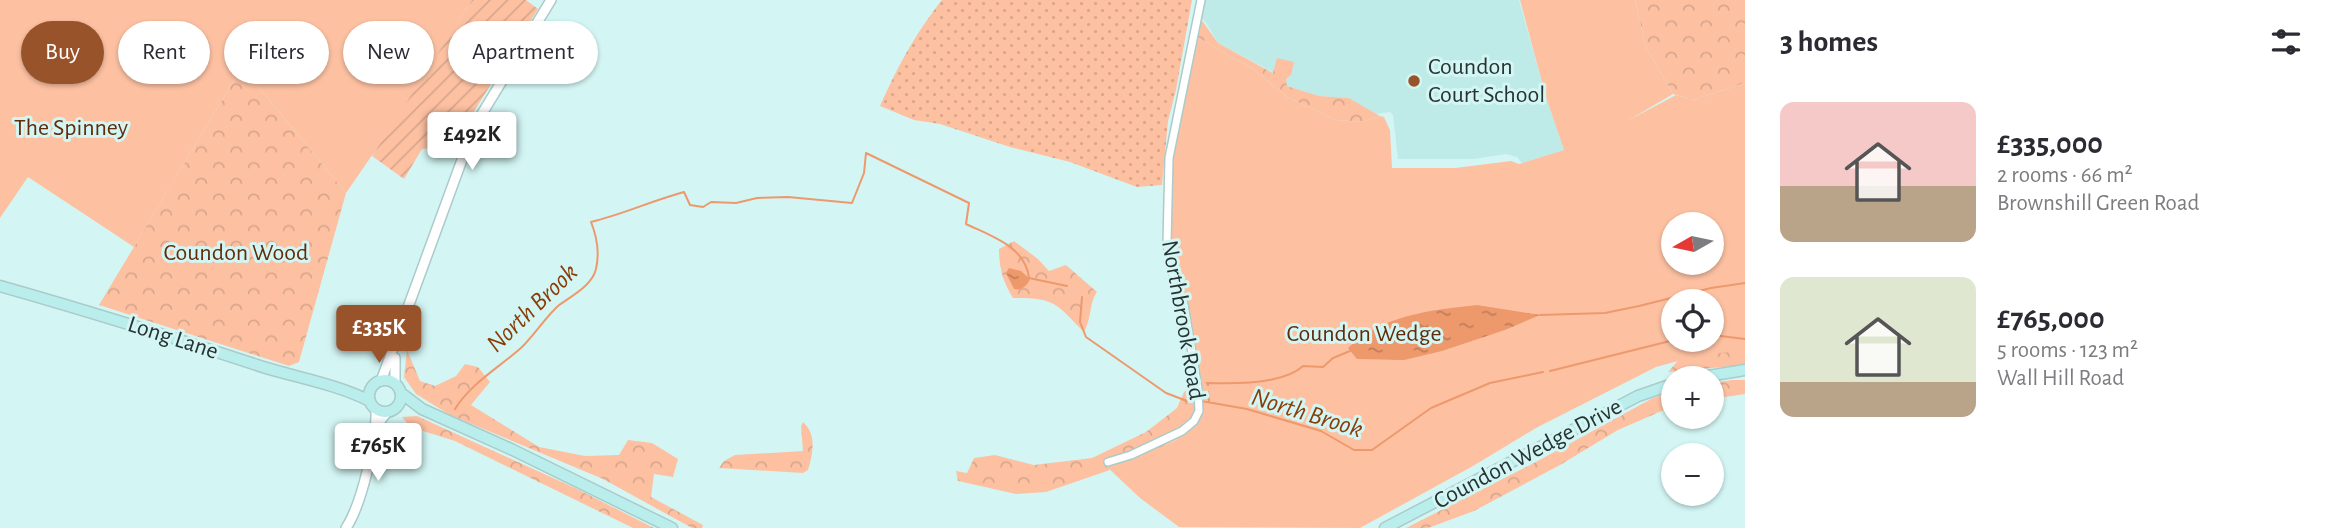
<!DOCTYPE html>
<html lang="en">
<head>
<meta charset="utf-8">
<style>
	:root { --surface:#fff; --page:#f2f2f3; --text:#2b2b33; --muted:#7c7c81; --accent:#99532b }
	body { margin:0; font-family:"Alegreya Sans",sans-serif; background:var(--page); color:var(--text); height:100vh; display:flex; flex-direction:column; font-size:26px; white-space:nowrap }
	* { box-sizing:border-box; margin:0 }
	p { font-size:23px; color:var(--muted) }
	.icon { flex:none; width:38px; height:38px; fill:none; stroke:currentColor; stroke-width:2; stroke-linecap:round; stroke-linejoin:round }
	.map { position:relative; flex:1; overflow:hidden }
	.sheet { display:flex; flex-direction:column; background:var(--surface); width:595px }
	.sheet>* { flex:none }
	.top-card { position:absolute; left:21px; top:21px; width:665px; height:63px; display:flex; gap:14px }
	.needle { width:46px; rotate:261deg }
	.controls { position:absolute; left:1661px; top:212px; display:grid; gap:14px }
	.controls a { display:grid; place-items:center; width:63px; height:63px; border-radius:50%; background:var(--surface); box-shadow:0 2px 5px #0004; font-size:35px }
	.price { position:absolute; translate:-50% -60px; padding:0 16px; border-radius:7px; background:#fff; color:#222; font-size:23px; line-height:46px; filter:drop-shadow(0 2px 4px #0008) }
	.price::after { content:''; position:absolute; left:50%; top:42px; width:21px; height:16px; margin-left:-10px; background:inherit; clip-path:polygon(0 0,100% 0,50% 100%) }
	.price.current { background:var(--accent); color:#fff }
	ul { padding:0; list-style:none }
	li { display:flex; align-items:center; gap:21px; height:175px; padding:0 35px }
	li span { display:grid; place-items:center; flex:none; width:196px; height:140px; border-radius:14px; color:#555 }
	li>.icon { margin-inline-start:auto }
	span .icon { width:84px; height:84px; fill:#fffc; stroke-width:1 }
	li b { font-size:30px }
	h2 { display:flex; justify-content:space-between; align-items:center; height:84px; padding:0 35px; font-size:30px }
	.chip { padding:0 24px; border-radius:32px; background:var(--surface); box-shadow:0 2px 5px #0004; font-size:24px; line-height:63px }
	.chip.current { background:var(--accent); color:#fff }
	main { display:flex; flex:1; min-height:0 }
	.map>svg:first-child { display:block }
	.built { fill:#beeae7 }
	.grass { fill:url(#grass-dots) }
	.forest { fill:url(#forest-crowns) }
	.park { fill:#fdc1a2; fill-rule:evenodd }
	.garden { fill:url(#garden-furrows) }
	.water { fill:url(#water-ripples) }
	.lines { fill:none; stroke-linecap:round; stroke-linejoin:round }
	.stream { stroke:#ed996c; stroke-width:2 }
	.minor-casing { stroke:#aacbc9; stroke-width:10 }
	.tertiary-casing { stroke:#aacbc9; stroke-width:12 }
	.secondary-casing { stroke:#aacbc9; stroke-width:13 }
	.minor { stroke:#fff; stroke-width:7 }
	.tertiary { stroke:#fff; stroke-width:9 }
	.secondary { stroke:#baeeed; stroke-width:10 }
	.poi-dot { fill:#99532b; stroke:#d3f6f4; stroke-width:2.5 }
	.labels { text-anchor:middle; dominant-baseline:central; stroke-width:6; stroke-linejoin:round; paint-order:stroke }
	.poi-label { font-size:24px; fill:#263332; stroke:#d3f6f4; text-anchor:start }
	.park-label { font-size:24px; fill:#612c0a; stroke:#d3f6f4 }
	.street-label { font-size:24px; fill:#263332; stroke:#d3f6f4 }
	.water-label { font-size:26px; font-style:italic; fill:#893e09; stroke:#d3f6f4 }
</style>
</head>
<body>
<main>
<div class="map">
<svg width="1745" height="528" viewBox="0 0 1745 528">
	<defs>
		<pattern id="grass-dots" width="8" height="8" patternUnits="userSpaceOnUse" patternTransform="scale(1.75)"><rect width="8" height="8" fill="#fdc1a2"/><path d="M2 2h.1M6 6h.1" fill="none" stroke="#d9a68c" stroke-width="1.8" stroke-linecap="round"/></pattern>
		<pattern id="forest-crowns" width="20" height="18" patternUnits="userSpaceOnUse" patternTransform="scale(1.75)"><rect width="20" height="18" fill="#fdc1a2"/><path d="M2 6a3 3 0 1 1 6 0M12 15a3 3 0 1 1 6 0" fill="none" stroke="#d9a68c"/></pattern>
		<pattern id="garden-furrows" width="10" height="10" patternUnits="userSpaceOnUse" patternTransform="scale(1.75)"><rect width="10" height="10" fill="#fdc1a2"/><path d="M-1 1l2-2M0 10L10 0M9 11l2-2" fill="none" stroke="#d9a68c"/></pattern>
		<pattern id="water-ripples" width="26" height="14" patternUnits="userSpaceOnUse" patternTransform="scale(1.75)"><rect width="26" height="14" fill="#ed996c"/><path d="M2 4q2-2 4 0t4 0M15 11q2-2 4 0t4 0" fill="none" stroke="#c07d59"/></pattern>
	</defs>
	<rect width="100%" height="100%" fill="#d3f6f4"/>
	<path class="built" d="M1201,0H1519L1546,97L1564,150L1522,163L1517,157L1506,154L1474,159H1398L1393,115L1390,112L1376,114L1349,98L1319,96L1287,86L1286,79L1218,43L1205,21L1198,17Z"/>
	<path class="grass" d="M942,0H1192L1176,90L1168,121L1162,185L1137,187L1070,162L1010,147L940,124L914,120L880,106C898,66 915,34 942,0Z"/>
	<path class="forest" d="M1635,0H1745V83L1693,100L1673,94L1646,47Z
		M1201,19L1218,43L1273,73L1277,58L1294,62L1291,75L1286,79L1287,86L1319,96L1349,98L1380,116L1362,122L1336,120L1287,97L1253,69L1197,37Z
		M242,67L346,193L299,362L289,366L99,305Z
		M1014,241L1038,259L1049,271L1066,265L1097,292C1089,303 1092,317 1084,332C1055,303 1056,298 1013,298C1003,282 999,268 999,249Z
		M1745,333V365L1668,372L1696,340H1712Z
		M407,350L420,381L435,386L456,376L465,364L478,367L490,382L471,405L539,447L585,456L619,455L628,440L652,443L678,459L673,477L654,474L651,497L703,525L702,528H692L603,479L450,415L416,394L404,377Z
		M1732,380H1745V394L1712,399V383Z
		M1201,381C1203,390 1206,405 1202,414C1191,442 1134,459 1107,466L1110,470L1046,492L1016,494L958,481L956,471L967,473L974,458L995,455L1034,465L1092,458L1146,432L1177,408L1184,392Z
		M1673,391V406L1618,430L1560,465L1474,511L1428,528H1406L1534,463L1651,399Z
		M417,416L575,488L654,528H633L455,441L410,427L402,417Z
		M803,422C817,434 813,454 808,470L803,473L719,468L724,461L735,455L803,451L801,426Z"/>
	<path class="park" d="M0,0H472L393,125L346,193L242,67L134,247L28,177L0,218Z
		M1520,0H1635L1646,47L1673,94L1629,120L1676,95L1693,100L1745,83V350L1696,356L1656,367L1536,428L1473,466L1360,528L1179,527L1140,498L1106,466L1132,459L1173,442L1196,425L1204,412L1202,387L1187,303L1175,270L1171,242L1173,158L1197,37L1253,69L1287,97L1336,120L1362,122L1380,116L1384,117L1390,130L1392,168H1455L1511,161L1519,164L1564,150L1546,97ZM1673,224H1712V262H1673ZM1673,301H1712V340H1673Z"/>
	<path class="garden" d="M472,0H526L538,9L468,121L459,144L422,149L404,179L372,156Z"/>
	<path class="water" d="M1009,268L1021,271L1030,279C1027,286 1021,291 1014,289L1006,273Z
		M1477,305L1540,315L1505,330L1442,351L1404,360L1357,359L1348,348C1382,315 1431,310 1477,305Z"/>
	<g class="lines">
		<path class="stream" d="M1082,297L1080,322L1086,337L1166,393L1187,401H1196
			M1540,315L1605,313L1639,306L1711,288L1745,283
			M1712,335L1745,339
			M1550,371L1674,340
			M1208,385L1207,383C1234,384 1284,384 1303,366L1323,367L1333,358L1350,351
			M1208,392L1209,401
			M1201,401L1247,409L1321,431L1354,450H1372L1431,408L1490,383L1543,372
			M455,409C471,383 500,367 522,347C535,334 545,318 558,306C571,296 592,286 596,269C600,252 597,237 591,222C624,214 651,201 684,192L690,205L703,207L711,202L736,203L757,198L788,197L852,203L864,173L866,153L969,203L966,224C991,236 1026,247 1029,278L1067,286"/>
		<defs>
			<path id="minor" d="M1108,462L1131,455L1182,431L1194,421L1199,411L1198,389L1184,305L1172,272L1167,243L1169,158L1201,0"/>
			<path id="tertiary" d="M381,381L474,127L551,0
				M395,383V358
				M377,425L387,412
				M346,528C362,504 377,438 376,409"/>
			<path id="secondary" d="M0,286C88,311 175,338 263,367C299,378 336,384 370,401
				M1696,378L1745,370
				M369 396a16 16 0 1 1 32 0a16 16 0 1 1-32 0Z
				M401,393L422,409L513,450L672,528
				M1385,528L1638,396L1673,384"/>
		</defs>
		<use href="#minor" class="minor-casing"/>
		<use href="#tertiary" class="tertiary-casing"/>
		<use href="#secondary" class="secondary-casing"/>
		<use href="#minor" class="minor"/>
		<use href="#tertiary" class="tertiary"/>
		<use href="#secondary" class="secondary"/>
	</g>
	<circle class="poi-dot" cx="1414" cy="81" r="7"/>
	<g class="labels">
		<g class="poi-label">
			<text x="1428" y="67">Coundon<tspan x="1428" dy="28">Court School</tspan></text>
		</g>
		<g class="park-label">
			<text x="71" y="128">The Spinney</text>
			<text x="236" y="253">Coundon Wood</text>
			<text x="1364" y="334">Coundon Wedge</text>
		</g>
		<g class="street-label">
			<text transform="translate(1183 320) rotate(80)">Northbrook Road</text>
			<text transform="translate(173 338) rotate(18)">Long Lane</text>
			<text transform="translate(1528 454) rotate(-28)">Coundon Wedge Drive</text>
		</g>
		<g class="water-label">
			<text transform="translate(532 308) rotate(-44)">North Brook</text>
			<text transform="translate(1307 413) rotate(17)">North Brook</text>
		</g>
	</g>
</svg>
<div class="controls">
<a><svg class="needle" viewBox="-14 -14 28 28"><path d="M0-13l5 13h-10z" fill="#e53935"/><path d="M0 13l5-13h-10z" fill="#7c7c81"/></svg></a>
<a><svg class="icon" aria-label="locate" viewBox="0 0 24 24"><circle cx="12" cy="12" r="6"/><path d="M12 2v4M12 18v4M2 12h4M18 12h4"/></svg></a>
<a>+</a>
<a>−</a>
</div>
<b class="price" style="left:472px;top:172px">£492K</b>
<b class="price current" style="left:379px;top:365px">£335K</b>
<b class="price" style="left:378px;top:483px">£765K</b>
<div class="top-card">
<a class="chip current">Buy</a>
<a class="chip">Rent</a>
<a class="chip">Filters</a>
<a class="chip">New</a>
<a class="chip">Apartment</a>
</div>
</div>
<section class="sheet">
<h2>3 homes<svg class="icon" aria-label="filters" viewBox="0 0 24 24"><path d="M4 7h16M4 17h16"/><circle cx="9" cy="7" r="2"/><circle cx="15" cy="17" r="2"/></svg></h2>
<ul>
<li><span style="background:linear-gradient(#f6c9c9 60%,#b9a48a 0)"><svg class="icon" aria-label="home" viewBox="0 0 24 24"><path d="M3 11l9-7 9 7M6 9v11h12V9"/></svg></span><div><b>£335,000</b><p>2 rooms · 66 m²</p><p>Brownshill Green Road</p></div></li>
<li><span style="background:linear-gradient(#dfe7d0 75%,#b9a48a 0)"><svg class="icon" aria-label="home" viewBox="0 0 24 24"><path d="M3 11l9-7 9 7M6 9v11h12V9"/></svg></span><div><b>£765,000</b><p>5 rooms · 123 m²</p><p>Wall Hill Road</p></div></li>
</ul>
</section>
</main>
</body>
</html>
